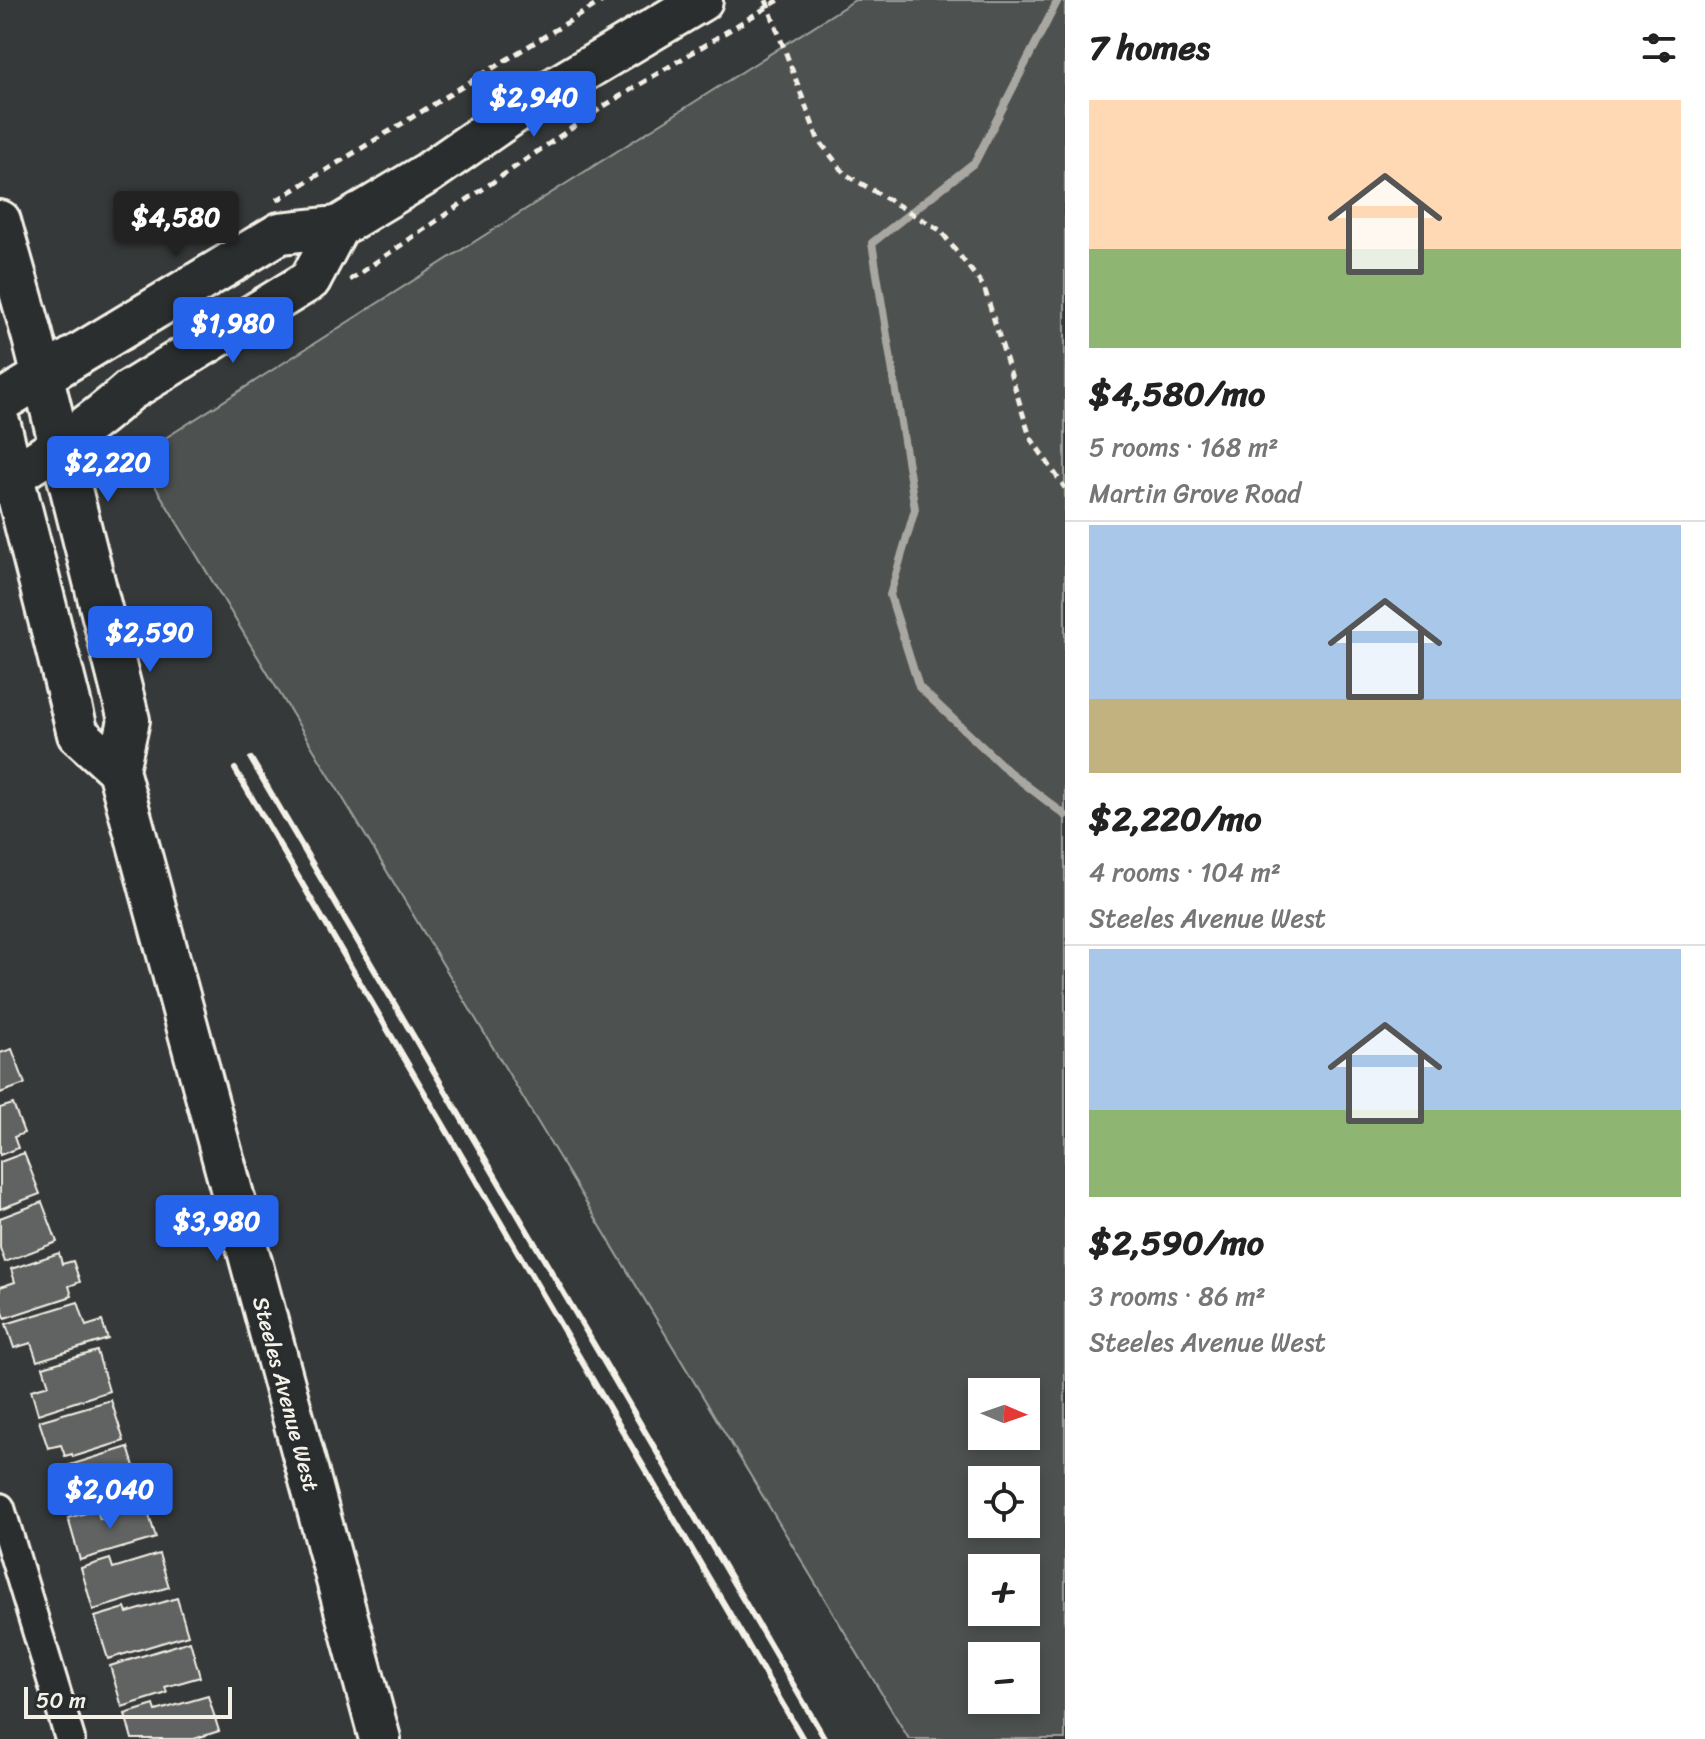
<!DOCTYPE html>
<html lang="en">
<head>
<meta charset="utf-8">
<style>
	:root { --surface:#fff; --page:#f6f6f6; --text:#222; --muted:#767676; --line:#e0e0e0; --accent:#2563eb }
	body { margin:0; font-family:Sriracha,sans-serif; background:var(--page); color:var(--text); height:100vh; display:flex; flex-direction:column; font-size:30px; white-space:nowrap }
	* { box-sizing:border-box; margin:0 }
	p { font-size:26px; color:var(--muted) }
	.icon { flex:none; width:44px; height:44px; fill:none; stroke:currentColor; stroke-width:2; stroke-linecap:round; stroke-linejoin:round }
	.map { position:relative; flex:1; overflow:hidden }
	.side { display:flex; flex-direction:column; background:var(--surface); width:640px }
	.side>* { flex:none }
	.needle { width:52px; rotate:92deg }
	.controls { position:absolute; left:968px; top:1378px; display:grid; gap:16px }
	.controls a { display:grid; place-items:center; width:72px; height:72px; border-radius:0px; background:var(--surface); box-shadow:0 4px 12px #0003; font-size:40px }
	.scale { position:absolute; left:24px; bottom:20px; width:208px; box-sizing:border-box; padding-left:8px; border:4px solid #f4f1e8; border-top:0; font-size:22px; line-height:28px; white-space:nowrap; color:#f4f1e8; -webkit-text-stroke:6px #2a2d2e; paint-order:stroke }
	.price { position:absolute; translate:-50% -68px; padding:0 18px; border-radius:8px; background:var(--accent); color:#fff; font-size:26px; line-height:52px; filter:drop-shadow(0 2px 4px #0008) }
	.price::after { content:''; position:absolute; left:50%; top:48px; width:24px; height:18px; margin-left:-12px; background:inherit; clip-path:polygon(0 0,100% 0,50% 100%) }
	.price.active { background:#222; color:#fff }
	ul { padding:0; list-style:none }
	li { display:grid; align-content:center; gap:16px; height:424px; padding:0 24px }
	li+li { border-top:2px solid var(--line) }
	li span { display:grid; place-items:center; height:248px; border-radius:0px; color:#555 }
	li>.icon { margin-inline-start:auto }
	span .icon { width:144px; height:144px; fill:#fffc; stroke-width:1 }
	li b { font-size:34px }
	h2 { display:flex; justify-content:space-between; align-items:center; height:96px; padding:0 24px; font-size:34px }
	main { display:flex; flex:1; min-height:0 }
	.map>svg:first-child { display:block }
	.green { fill:#4e514f; stroke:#a1a19c; stroke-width:2; fill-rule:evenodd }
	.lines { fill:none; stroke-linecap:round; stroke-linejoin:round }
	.stream { stroke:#a8a7a1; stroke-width:8 }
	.building { fill:#616362; stroke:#f4f1e8; stroke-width:2 }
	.street-casing { stroke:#f4f1e8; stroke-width:34 }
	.secondary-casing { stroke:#f4f1e8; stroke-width:46 }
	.path { stroke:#f4f1e8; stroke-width:5; stroke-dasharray:8 6; stroke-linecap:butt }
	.street { stroke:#2a2d2e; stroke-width:28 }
	.secondary { stroke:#2a2d2e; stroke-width:40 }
	.rail { stroke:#f4f1e8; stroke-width:6 }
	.labels { text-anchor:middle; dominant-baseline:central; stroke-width:7; stroke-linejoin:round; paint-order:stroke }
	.street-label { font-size:22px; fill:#f4f1e8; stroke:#2a2d2e }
</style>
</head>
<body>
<main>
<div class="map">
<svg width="1065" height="1739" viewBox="0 0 1065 1739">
	<rect width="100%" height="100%" fill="#363939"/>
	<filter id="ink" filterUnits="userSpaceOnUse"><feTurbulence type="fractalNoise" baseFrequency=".0125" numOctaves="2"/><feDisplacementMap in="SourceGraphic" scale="16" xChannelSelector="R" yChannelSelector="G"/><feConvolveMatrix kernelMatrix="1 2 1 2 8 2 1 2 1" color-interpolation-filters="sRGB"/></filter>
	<g filter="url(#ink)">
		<path class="green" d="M855,0H1065V1739H909L137,456ZM982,1392H1026V1436H982ZM982,1480H1026V1524H982ZM982,1568H1026V1612H982ZM982,1656H1026V1700H982Z"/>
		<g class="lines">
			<path class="stream" d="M1058,0L975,162L872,243L915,509L890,595L919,687L1009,772L1065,815"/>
		</g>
		<path class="building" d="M12,1049L25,1084L0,1093V1053Z
			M13,1104L24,1133L14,1137L18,1148L0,1155V1108Z
			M24,1153L40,1194L0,1209V1162Z
			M42,1202L57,1242L5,1262L0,1248V1218Z
			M59,1253L62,1264L73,1261L80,1282L69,1286L72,1296L5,1318L0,1302V1287L15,1282L11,1269Z
			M78,1302L86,1326L102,1321L108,1339L37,1361L31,1343L14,1348L6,1324Z
			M97,1351L109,1391L38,1414L31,1390L49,1385L43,1367Z
			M111,1400L124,1441L73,1457L72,1454L65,1456L61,1445L48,1448L39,1421Z
			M128,1447L138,1479L92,1494L95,1502L64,1512L54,1470Z
			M146,1505L156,1538L80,1560L68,1518L97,1510L100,1519Z
			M159,1554L169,1587L93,1610L81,1568L110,1559L113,1568Z
			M177,1598L188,1635L108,1659L95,1617L125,1608L127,1613Z
			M190,1641L200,1677L165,1687L167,1693L122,1707L110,1666Z
			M208,1696L219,1731L194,1739H132L125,1714L154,1705L156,1711Z"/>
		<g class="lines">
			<defs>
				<path id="street" d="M0,1508L70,1739"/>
				<path id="secondary" d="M0,221L32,334L129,720L118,770L380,1739
					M0,402L280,233L338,227L428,173L523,107L702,0
					M0,425L78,734L118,770
					M0,484C45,456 89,427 129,391L310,280L338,227"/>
			</defs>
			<use href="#street" class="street-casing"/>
			<use href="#secondary" class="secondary-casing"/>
			<path class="path" d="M766,0L818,139L845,174L940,230L984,287L1030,437L1065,488
				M277,200L604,0
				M350,280L604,106L779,0"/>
			<use href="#street" class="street"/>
			<use href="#secondary" class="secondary"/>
			<path class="rail" d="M251,759L825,1739
				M235,769L803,1739"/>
		</g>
	</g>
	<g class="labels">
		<g class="street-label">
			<text transform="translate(286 1394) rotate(75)">Steeles Avenue West</text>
		</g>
	</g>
</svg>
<div class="controls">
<a><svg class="needle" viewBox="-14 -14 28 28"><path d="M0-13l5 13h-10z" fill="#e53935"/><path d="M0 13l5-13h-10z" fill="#767676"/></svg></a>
<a><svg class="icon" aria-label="locate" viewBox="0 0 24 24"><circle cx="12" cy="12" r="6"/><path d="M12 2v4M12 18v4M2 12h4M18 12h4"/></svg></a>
<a>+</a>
<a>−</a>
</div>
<div class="scale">50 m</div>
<b class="price" style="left:534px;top:139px">$2,940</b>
<b class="price active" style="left:176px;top:259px">$4,580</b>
<b class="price" style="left:233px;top:365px">$1,980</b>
<b class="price" style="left:108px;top:504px">$2,220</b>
<b class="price" style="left:150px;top:674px">$2,590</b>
<b class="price" style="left:217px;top:1263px">$3,980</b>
<b class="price" style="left:110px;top:1531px">$2,040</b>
</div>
<section class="side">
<h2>7 homes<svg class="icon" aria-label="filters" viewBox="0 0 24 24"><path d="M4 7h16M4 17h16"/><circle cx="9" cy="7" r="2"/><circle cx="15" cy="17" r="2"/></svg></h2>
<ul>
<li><span style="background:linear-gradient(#ffd9b3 60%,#8fb573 0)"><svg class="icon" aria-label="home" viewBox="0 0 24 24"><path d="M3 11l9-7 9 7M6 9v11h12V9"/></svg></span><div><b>$4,580/mo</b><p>5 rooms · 168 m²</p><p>Martin Grove Road</p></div></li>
<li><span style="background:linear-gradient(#a9c7e8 70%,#c2b280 0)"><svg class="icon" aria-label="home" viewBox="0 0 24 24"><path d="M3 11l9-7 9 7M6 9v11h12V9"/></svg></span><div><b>$2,220/mo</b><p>4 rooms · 104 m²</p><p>Steeles Avenue West</p></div></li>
<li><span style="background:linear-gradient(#a9c7e8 65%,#8fb573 0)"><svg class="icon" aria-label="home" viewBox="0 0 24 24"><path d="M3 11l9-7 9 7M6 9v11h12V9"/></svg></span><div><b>$2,590/mo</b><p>3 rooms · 86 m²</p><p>Steeles Avenue West</p></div></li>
</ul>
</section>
</main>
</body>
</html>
